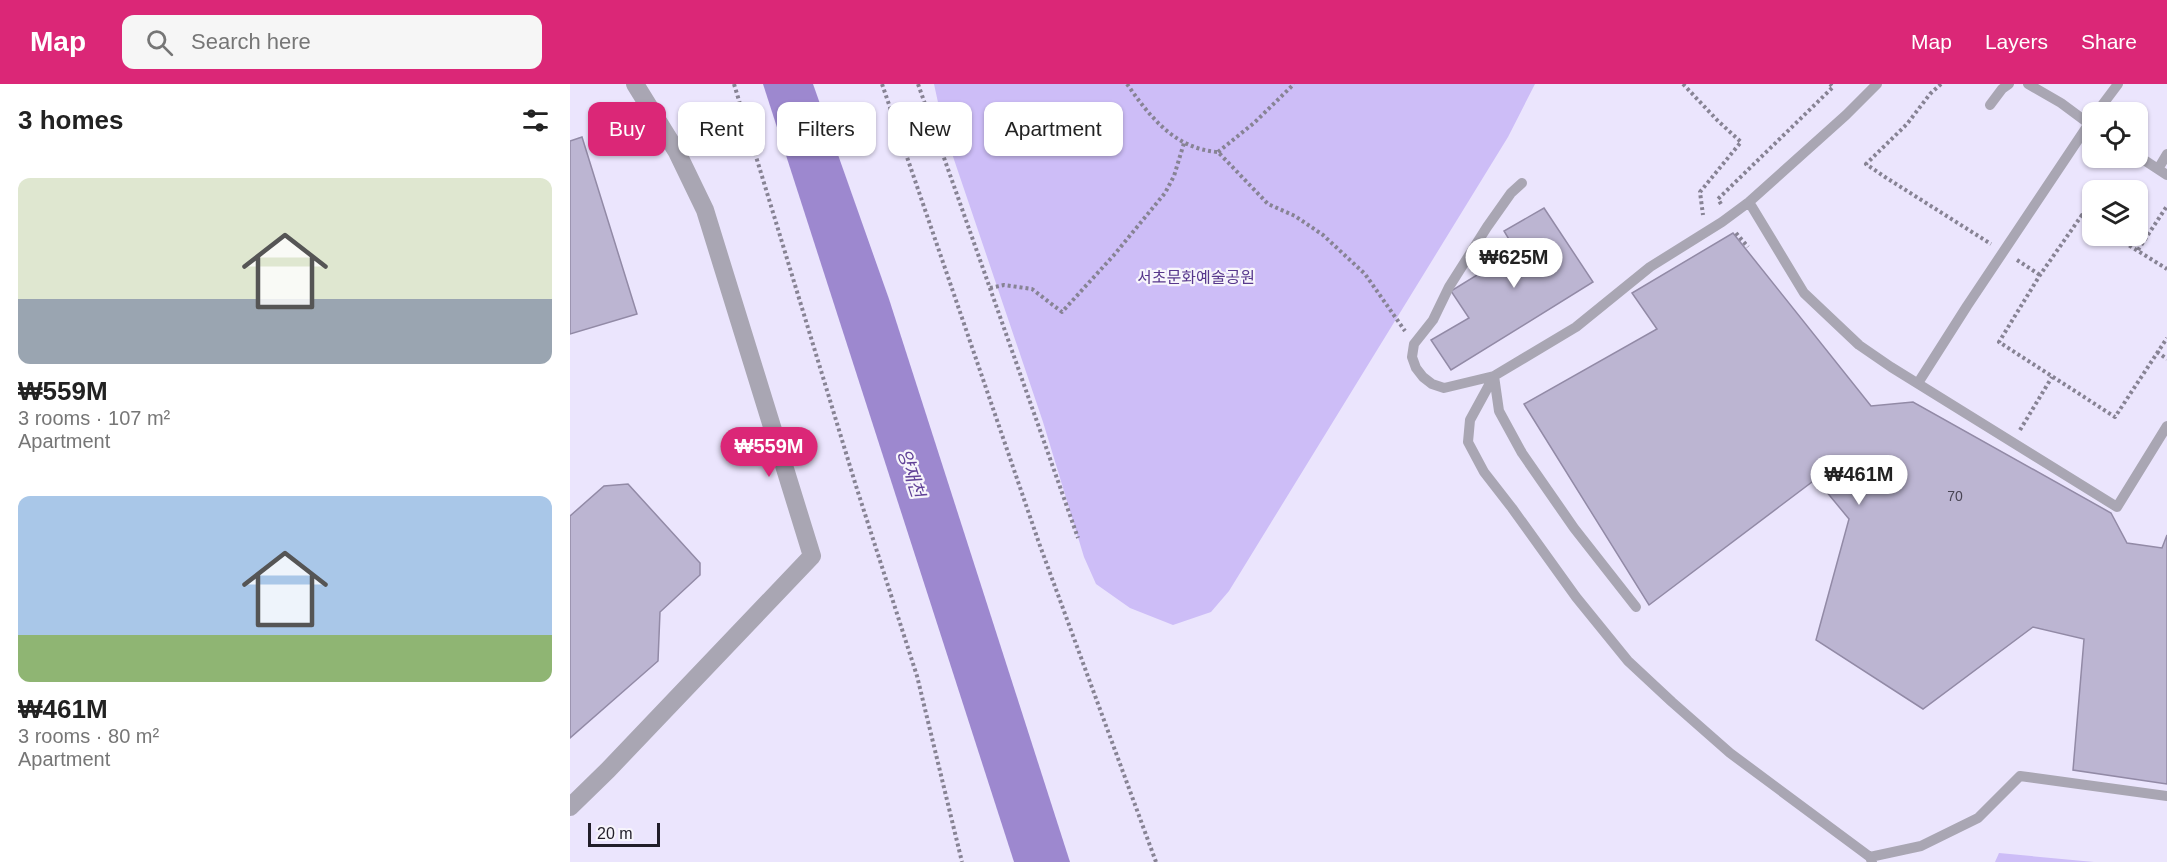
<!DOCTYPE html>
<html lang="en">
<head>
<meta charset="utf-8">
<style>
	:root { --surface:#fff; --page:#f6f6f6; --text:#222; --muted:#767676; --accent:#db2777 }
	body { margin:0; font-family:Arial,"Noto Sans KR",sans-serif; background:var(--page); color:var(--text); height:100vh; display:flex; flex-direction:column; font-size:22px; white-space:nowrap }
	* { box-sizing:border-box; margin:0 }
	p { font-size:20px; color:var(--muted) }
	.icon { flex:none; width:33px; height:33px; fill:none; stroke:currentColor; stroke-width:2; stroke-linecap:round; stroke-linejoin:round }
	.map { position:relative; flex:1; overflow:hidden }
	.panel { display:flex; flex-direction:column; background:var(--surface); width:570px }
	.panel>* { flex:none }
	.top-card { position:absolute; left:18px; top:18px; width:570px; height:54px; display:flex; gap:12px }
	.tools { position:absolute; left:1512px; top:18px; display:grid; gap:12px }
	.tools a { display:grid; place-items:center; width:66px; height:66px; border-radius:12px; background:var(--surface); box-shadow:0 2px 4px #0004; font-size:30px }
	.scale { position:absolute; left:18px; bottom:15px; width:72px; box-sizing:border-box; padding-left:6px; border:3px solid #211e29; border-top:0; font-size:16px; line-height:21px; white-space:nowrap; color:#211e29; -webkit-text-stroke:4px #f7f5fb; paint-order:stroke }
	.price { position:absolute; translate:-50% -51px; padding:0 14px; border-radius:21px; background:#fff; color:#222; font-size:20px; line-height:39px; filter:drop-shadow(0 2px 3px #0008) }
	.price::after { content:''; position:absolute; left:50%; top:36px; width:18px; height:14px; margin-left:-9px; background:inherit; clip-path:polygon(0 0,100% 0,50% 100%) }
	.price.active { background:var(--accent); color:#fff }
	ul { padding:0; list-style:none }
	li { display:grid; align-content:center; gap:12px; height:318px; padding:0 18px }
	li span { display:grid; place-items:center; height:186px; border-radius:12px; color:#555 }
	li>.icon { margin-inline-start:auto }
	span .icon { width:108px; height:108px; fill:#fffc; stroke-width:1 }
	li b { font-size:26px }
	h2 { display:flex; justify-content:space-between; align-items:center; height:72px; padding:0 18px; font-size:26px }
	.chip { padding:0 21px; border-radius:12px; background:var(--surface); box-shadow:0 2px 4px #0004; font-size:21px; line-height:54px }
	.chip.active { background:var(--accent); color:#fff }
	header { display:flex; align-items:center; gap:36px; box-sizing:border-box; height:84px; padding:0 30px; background:var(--accent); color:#fff }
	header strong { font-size:28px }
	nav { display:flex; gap:33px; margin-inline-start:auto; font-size:21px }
	.search { width:420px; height:54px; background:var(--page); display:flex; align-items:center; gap:15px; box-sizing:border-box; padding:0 21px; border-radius:12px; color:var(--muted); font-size:22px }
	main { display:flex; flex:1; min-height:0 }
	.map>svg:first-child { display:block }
	.green { fill:#cdbdf7 }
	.water { fill:#9d88cf }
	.building { fill:#bcb5d2; stroke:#928aa6; stroke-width:1.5 }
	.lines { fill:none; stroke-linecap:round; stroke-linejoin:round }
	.path { stroke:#878394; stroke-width:4; stroke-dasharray:3 3; stroke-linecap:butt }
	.lane { stroke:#a9a6b3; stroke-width:10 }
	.street { stroke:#a9a6b3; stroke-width:18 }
	.labels { text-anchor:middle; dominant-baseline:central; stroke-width:4.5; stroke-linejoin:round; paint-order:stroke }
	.number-label { font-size:14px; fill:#484453 }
	.park-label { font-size:16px; fill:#57378c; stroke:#f7f5fb }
	.water-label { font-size:18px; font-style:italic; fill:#604197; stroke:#f7f5fb }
</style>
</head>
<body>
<header>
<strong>Map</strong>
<div class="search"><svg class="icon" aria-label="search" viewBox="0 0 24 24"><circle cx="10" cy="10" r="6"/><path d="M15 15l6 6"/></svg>Search here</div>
<nav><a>Map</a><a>Layers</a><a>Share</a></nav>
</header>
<main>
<section class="panel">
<h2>3 homes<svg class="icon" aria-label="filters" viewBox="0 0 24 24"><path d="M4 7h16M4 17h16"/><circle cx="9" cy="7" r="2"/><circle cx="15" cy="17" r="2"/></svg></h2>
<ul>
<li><span style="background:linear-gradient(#dfe7d0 65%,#9aa5b1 0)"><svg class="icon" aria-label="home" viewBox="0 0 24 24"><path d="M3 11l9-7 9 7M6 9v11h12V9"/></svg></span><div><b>₩559M</b><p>3 rooms · 107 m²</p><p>Apartment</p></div></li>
<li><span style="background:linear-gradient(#a9c7e8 75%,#8fb573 0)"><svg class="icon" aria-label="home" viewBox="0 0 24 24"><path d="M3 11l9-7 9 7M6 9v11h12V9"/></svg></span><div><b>₩461M</b><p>3 rooms · 80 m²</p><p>Apartment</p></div></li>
</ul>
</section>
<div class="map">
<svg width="1597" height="778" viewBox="0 0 1597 778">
	<rect width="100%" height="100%" fill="#ebe5fd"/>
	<path class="green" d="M364,0H965L938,53L659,507L641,528L603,541L560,524L526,500L514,473L473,338L374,46Z
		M1429,769L1524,778H1425Z"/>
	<path class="water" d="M193,0H243L319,215L500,778H444Z"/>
	<path class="building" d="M12,53L67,230L0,250V57Z
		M974,124L1023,198L881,286L861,256L899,234L881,207L946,167L934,147Z
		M1163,149L1301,322L1343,318L1541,429L1557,459L1592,464L1597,451V700L1503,686L1514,555L1463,543L1353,625L1246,556L1279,435L1246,395L1079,521L954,320L1087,245L1062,209Z
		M58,400L130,479V491L90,528L88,577L0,654V432L34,402Z"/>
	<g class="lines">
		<path class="path" d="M164,0L286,402L347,592L392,778
			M312,0L469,459L586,778
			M348,0L508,454
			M557,0C580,33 605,65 648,68L698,120L725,132L753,151L795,190L835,247
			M1113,0L1148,37L1171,58L1130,108L1133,131
			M1371,0L1360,10L1337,40L1296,80L1315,93L1421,160
			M648,68L684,39L724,0
			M1151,120L1148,115L1263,3L1260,0
			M1522,138L1512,131L1470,191L1429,258L1545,333L1597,254
			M1166,149L1178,163
			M1544,152L1597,185
			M1568,166L1597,122
			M1447,176L1470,191
			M420,204L434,201L462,205L492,228L544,171L595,109L604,92L614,59
			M1587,268L1597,275
			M1450,346L1482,293"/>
		<path class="lane" d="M1458,0L1491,19L1522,42
			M1420,21L1432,5L1439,0
			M1527,28L1548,0
			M1568,72L1597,91
			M1588,85L1597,70
			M952,99L941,109L917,143L879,203L863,236L844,260L842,273L846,284L853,293L862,300L874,304L924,292L1006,243L1080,183L1152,138L1179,118L1276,31L1307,0
			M1179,118L1234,209L1289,261L1321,283L1547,423L1597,342
			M924,292L900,336L898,358L914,388L942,424L1006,513L1058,577L1102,618L1160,669L1300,773L1302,778
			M924,292L929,327L952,369L1004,444L1066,523
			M1348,299L1397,222L1522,35
			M1300,773L1351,762L1408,734L1450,692L1597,712"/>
		<path class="street" d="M0,723L38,686L242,472L135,126L107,68L65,0"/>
	</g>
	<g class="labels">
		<g class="number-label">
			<text x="1385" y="412">70</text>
		</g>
		<g class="park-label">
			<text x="626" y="193">서초문화예술공원</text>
		</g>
		<g class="water-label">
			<text transform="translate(341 389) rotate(72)">양재천</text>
		</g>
	</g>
</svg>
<div class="tools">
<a><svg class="icon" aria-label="locate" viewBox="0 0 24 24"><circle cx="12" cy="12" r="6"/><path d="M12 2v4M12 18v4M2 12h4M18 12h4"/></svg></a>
<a><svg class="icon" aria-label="layers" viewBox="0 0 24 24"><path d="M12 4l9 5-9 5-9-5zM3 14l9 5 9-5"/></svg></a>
</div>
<div class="scale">20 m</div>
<b class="price" style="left:944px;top:205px">₩625M</b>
<b class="price active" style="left:199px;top:394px">₩559M</b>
<b class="price" style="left:1289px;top:422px">₩461M</b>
<div class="top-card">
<a class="chip active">Buy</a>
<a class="chip">Rent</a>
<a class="chip">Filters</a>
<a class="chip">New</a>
<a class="chip">Apartment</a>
</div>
</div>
</main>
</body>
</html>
